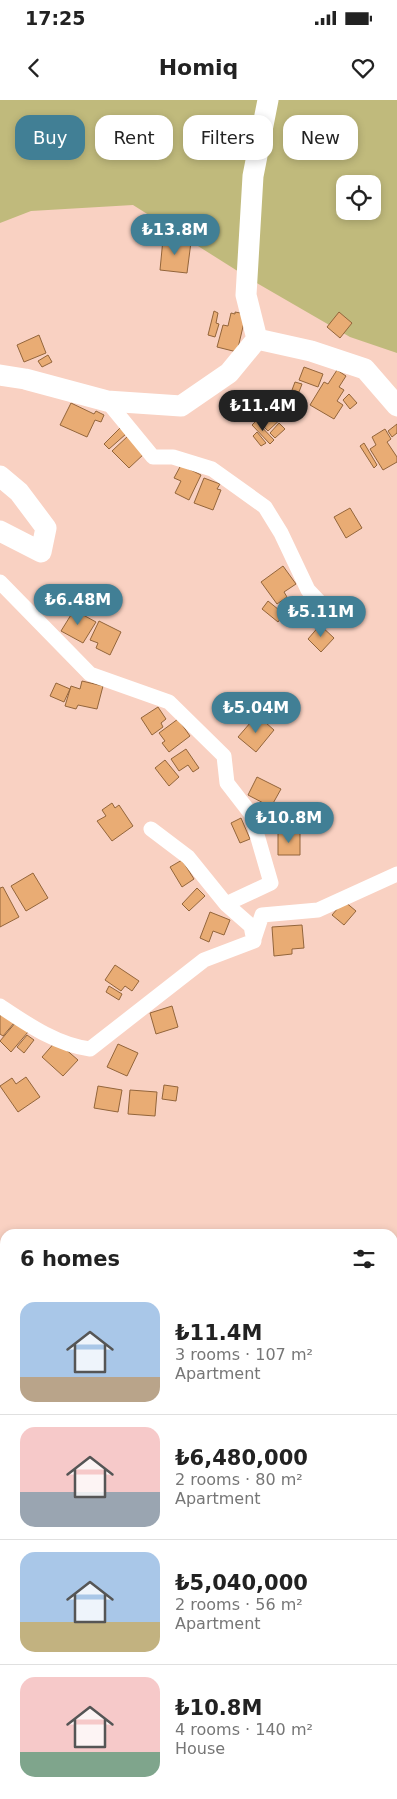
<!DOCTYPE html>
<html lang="en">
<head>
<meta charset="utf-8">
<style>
	:root { --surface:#fff; --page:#f6f6f6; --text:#222; --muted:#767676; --line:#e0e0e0; --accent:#417f95 }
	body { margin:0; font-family:"DejaVu Sans",sans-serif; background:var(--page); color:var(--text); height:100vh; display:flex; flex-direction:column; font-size:19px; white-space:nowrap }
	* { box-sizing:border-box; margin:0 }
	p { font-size:16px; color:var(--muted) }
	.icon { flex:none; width:28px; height:28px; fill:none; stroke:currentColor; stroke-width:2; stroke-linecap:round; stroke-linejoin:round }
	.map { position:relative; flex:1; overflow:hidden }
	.sheet { position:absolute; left:0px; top:1129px; width:398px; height:571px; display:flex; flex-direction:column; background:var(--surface); border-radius:15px 15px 0 0; box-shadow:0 2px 8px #0003 }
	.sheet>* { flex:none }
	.banner { position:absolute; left:15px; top:15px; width:368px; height:45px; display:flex; gap:10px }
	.buttons { position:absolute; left:336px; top:75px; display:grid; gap:10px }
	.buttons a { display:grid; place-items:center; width:45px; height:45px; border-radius:10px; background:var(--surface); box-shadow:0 2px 8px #0003; font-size:25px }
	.price { position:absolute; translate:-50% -42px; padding:0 11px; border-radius:18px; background:var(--accent); color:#fff; font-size:16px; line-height:32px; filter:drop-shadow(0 1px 2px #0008) }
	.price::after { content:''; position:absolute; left:50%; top:30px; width:15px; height:11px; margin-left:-8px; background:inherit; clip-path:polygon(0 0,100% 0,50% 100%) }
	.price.current { background:#222; color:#fff }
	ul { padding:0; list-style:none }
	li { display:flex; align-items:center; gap:15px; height:125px; padding:0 20px }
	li+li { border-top:1px solid var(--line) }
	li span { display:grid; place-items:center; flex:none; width:140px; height:100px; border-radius:15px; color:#555 }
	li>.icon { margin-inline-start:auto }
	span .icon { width:60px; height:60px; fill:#fffc; stroke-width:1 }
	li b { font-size:21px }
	h2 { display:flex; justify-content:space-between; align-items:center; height:60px; padding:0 20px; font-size:21px }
	.tag { padding:0 18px; border-radius:15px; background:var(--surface); box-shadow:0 2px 8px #0003; font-size:18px; line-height:45px }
	.tag.current { background:var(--accent); color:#fff }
	.status { display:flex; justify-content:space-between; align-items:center; height:35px; padding:0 25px; background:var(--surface); direction:ltr }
	.status svg { height:14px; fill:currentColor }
	header { display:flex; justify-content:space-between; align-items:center; height:65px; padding:0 20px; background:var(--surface); font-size:22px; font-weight:600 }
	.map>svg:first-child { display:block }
	.green { fill:#c0ba7c; fill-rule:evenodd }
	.building { fill:#e9ac74; stroke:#93653b }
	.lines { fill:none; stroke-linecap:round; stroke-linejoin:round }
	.street { stroke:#fff; stroke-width:15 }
	.secondary { stroke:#fff; stroke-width:21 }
</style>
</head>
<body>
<div class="status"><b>17:25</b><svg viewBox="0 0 49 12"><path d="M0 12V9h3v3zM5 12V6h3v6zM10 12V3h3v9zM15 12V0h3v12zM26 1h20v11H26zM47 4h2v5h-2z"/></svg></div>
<header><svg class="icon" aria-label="back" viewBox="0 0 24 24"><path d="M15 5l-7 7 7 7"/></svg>Homiq<svg class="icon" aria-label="heart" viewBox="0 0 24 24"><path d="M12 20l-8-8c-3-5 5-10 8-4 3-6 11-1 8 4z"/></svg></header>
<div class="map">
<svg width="397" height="1699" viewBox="0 0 397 1699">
	<rect width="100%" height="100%" fill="#f9d1c2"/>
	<path class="green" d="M0,0H397V253L350,237L255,182L133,105L31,111L0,123ZM345,84H372V111H345Z
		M397,1331V1699H231V1695H392V1334Z"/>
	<path class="building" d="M163,139L191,142L187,173L160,170Z
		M214,211L218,213L216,223L219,224L215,237L208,235Z
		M235,212L246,214L237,252L217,247L223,225L228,226L231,213L235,214Z
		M339,212L352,223L340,238L327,227Z
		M39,235L46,253L24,262L17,245Z
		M48,255L52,262L42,267L38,261Z
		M304,267L323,274L318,287L299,280Z
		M337,270L346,276L339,287L344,290L337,301L343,305L334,319L310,305L324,282L328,284Z
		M295,282L302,284L299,292L292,290Z
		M349,294L357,303L350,309L343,300Z
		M274,302L286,314L268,331L259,322L271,311L268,308Z
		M71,303L94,314L96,311L104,315L101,322L95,320L87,337L60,325Z
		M256,321L274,340L270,344L252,325Z
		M279,323L285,329L275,338L270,333Z
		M397,324V333L392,337L388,331Z
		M120,328L126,334L109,349L104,344Z
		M385,329L391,339L387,342L397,357V362L383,370L370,349L376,345L372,337Z
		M257,332L266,343L261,346L253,336Z
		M129,335L145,353L129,368L112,351Z
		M364,343L377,365L374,368L360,346Z
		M181,365L201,375L189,400L175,393L181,381L174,378Z
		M204,378L220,384L217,389L221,390L213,410L194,403Z
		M350,408L362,428L346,438L334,417Z
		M283,466L296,484L284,492L287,497L277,504L261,482Z
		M268,501L284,514L278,522L262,509Z
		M74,510L96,522L83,543L61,531Z
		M99,521L121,532L110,555L96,548L98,543L90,540Z
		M320,525L334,538L321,552L308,539Z
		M82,581L103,586L97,609L78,605L76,609L65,606L71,586L80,589Z
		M56,583L70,589L64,602L50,596Z
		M158,607L166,619L161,623L163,627L152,635L141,618Z
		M257,615L274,630L256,652L238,637Z
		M178,619L190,636L169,652L162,643L165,641L159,633Z
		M186,649L199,668L193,672L188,665L179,671L171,659Z
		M165,660L179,677L169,686L155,668Z
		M257,677L281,689L271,707L248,695Z
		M112,703L115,708L119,705L133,726L112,741L97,721L106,716L102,710Z
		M241,718L250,739L240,743L231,723Z
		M271,718H299V729L271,730Z
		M278,732H300V755H278Z
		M182,760L194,779L182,787L170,767Z
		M33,773L48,798L26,811L11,786Z
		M3,787L19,817L0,827V788Z
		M197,788L205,796L189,811L182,804Z
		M344,801L356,811L344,825L332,815Z
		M210,812L230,820L224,835L213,831L209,842L200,838Z
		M302,825L304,848L292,849V854L274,856L272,827Z
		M115,865L139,881L132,891L125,886L121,891L105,880Z
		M109,886L122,894L119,900L106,892Z
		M172,906L178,927L156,934L150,913Z
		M0,911L14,923L3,936L0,934Z
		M16,922L28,932L11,952L0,941Z
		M27,935L34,940L24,953L17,947Z
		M56,941L78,960L63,976L42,957Z
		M118,944L138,953L127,976L107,967Z
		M26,977L40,997L18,1012L0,986L12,978L16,984Z
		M164,985L178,987L176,1001L162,999Z
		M98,986L122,990L118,1012L94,1008Z
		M130,990L157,992L155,1016L128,1014Z"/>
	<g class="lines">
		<path class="street" d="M107,301L153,357H173L212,369L265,407L281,433L308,490L328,511
			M0,482L90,574L169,602L224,656L227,683L251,714L271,783L226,804L188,757L151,729
			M254,839L262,815L318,810L397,774
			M0,906C27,924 57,945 90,949L204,860L254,841L251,826L226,804
			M228,1699V1698"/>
		<path class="secondary" d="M257,239L246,195L253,76L268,0
			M257,239L311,251L365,269L397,306
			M0,275L25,279L107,301L181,306L229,273L257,239
			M0,376L19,392L46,428L41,452L0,431"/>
	</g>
</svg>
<div class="buttons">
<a><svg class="icon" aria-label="locate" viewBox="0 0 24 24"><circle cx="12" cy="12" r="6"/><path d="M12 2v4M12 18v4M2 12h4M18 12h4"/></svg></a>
</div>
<b class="price" style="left:175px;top:156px">₺13.8M</b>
<b class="price current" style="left:263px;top:332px">₺11.4M</b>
<b class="price" style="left:78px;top:526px">₺6.48M</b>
<b class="price" style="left:321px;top:538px">₺5.11M</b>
<b class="price" style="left:256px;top:634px">₺5.04M</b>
<b class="price" style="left:289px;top:744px">₺10.8M</b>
<div class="banner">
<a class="tag current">Buy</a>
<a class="tag">Rent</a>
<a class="tag">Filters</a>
<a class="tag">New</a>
</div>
<section class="sheet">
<h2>6 homes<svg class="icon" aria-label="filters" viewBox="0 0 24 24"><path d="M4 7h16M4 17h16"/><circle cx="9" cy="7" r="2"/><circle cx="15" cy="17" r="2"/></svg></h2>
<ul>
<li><span style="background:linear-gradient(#a9c7e8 75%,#b9a48a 0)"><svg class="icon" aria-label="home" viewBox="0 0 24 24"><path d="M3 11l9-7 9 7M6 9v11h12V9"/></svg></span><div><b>₺11.4M</b><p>3 rooms · 107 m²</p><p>Apartment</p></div></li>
<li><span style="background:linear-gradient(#f6c9c9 65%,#9aa5b1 0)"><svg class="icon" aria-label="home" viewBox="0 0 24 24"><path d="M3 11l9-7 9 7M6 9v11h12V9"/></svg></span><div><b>₺6,480,000</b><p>2 rooms · 80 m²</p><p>Apartment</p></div></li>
<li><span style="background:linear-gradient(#a9c7e8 70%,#c2b280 0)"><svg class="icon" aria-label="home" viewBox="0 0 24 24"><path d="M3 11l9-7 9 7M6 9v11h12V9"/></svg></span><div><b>₺5,040,000</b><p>2 rooms · 56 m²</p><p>Apartment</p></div></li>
<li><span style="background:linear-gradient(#f6c9c9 75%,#7fa58c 0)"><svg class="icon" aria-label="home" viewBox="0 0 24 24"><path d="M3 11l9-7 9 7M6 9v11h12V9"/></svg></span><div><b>₺10.8M</b><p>4 rooms · 140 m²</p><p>House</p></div></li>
</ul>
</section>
</div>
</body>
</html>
